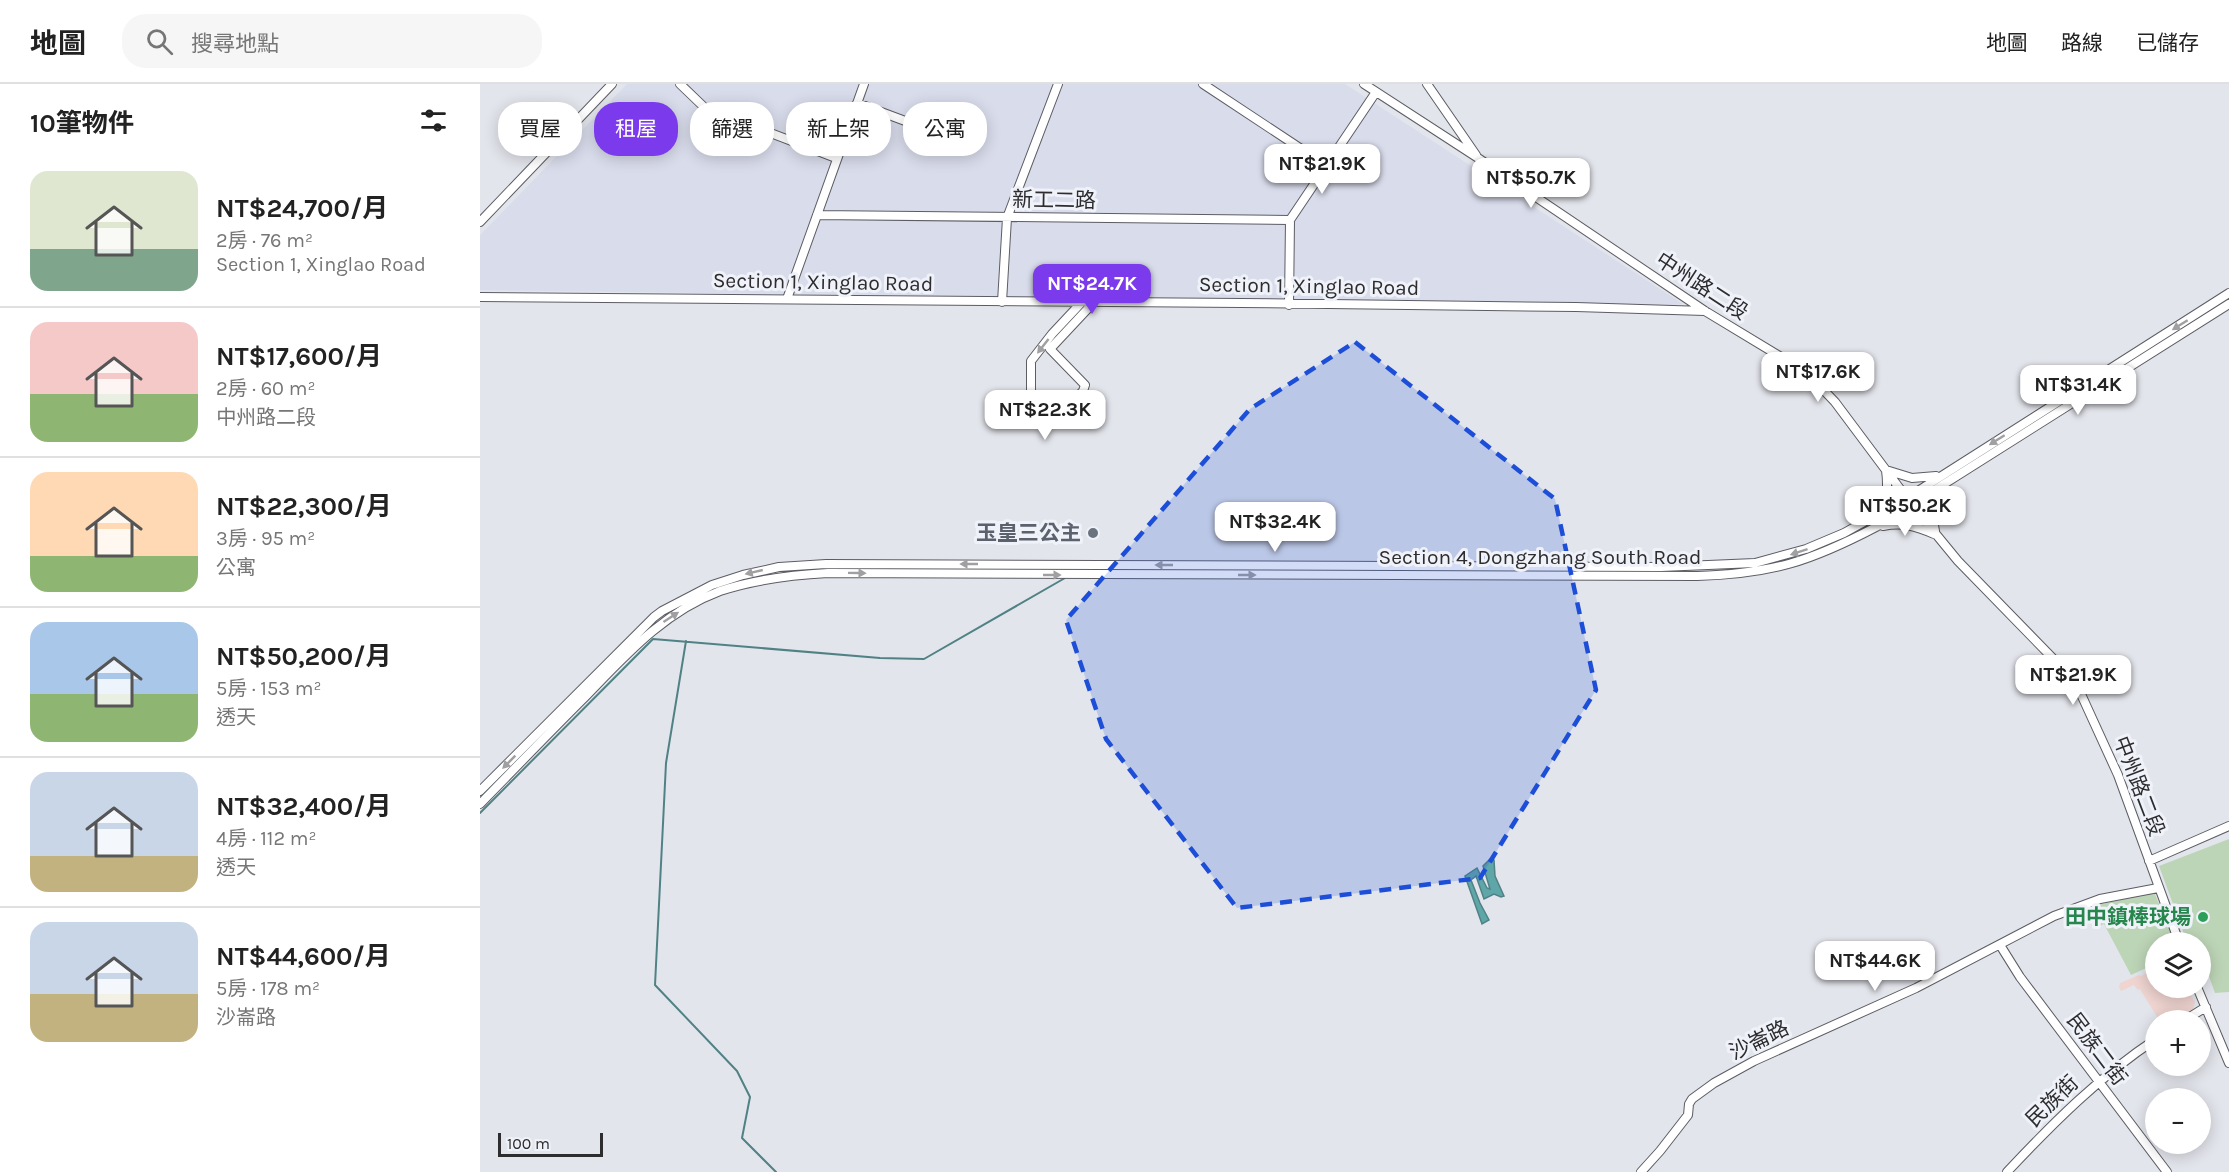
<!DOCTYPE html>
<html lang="zh-TW">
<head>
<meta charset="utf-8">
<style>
	:root { --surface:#fff; --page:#f6f6f6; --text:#222; --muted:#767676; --line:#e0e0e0; --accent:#7c3aed }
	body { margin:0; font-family:Karla,"Noto Sans TC",sans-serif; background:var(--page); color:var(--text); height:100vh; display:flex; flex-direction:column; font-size:22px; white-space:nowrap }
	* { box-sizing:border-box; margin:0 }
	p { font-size:20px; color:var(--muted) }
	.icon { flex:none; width:33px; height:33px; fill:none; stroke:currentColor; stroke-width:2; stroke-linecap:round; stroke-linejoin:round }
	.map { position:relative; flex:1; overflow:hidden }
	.drawer { display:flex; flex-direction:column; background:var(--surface); width:480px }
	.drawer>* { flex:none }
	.banner { position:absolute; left:18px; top:18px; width:570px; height:54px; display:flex; gap:12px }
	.tools { position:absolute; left:1665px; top:848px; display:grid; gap:12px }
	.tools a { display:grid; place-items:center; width:66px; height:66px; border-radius:50%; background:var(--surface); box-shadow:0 3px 15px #0003; font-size:30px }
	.scale { position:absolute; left:18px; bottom:15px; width:105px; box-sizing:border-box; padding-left:6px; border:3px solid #2d2d30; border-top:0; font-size:16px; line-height:21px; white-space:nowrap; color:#2d2d30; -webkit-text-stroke:4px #f0f2f9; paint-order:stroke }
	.price { position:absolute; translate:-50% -51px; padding:0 14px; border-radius:12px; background:#fff; color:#222; font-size:20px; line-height:39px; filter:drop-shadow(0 2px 3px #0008) }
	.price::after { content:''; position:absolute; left:50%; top:36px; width:18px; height:14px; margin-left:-9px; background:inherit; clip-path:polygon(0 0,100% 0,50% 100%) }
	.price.active { background:var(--accent); color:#fff }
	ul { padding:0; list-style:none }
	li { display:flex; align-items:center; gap:18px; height:150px; padding:0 30px }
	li+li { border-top:2px solid var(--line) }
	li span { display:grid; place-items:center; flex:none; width:168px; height:120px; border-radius:18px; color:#555 }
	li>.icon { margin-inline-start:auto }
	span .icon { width:72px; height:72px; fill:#fffc; stroke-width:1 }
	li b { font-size:26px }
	h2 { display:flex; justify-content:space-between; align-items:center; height:72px; padding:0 30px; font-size:26px }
	.chip { padding:0 21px; border-radius:24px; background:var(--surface); box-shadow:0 3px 15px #0003; font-size:21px; line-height:54px }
	.chip.active { background:var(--accent); color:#fff }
	header { display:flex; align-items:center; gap:36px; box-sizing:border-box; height:84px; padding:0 30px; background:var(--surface); border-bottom:2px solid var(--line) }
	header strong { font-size:28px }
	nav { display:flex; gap:33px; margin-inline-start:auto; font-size:21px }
	.search { width:420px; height:54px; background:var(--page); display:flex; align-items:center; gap:15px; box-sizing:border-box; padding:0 21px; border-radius:24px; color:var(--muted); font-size:22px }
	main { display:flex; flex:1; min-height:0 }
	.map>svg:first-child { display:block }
	.commercial { fill:#efd4d0 }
	.built { fill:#d9dceb }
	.green { fill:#bdd5b7 }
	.water { fill:#5fa6a9; stroke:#508285; stroke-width:1.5 }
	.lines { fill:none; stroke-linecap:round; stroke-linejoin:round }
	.stream { stroke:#508285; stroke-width:2 }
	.minor-casing { stroke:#5c5d64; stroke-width:10 }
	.minor { stroke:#fff; stroke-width:8 }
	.oneway { fill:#a0a0a2 }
	.marked { fill:#1d4ed8; fill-opacity:0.2; stroke:#1d4ed8; stroke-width:4.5; stroke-dasharray:12 8; stroke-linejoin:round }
	.worship-dot { fill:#6b7280; stroke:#f0f2f9; stroke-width:2 }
	.leisure-dot { fill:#2e9e5b; stroke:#f0f2f9; stroke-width:2 }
	.labels { text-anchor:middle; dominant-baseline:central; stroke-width:6; stroke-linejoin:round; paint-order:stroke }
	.street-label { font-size:21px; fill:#2d2d30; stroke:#f0f2f9 }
	.worship-label { font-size:21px; font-weight:bold; fill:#5b616d; stroke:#f0f2f9; text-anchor:end }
	.leisure-label { font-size:21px; font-weight:bold; fill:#27864d; stroke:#f0f2f9; text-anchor:end }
</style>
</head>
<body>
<header>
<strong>地圖</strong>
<div class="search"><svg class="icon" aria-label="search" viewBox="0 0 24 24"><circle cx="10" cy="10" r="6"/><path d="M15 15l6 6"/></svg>搜尋地點</div>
<nav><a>地圖</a><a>路線</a><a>已儲存</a></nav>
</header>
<main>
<section class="drawer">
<h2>10筆物件<svg class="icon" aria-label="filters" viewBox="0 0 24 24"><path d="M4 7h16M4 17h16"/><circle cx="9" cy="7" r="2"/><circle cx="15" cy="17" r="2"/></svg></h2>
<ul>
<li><span style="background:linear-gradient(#dfe7d0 65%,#7fa58c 0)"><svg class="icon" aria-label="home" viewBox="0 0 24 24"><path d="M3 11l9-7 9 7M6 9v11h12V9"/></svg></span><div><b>NT$24,700/月</b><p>2房 · 76 m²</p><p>Section 1, Xinglao Road</p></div></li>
<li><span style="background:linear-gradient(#f6c9c9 60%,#8fb573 0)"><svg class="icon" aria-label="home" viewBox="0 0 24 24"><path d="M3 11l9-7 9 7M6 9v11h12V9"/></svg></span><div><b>NT$17,600/月</b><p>2房 · 60 m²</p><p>中州路二段</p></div></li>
<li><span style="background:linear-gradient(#ffd9b3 70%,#8fb573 0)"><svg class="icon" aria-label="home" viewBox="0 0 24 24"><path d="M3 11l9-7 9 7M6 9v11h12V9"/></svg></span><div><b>NT$22,300/月</b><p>3房 · 95 m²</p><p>公寓</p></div></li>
<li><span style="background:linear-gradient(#a9c7e8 60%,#8fb573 0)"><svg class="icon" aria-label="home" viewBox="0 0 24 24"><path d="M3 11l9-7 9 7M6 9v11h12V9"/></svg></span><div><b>NT$50,200/月</b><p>5房 · 153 m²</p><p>透天</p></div></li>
<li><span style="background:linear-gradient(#c9d6e8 70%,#c2b280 0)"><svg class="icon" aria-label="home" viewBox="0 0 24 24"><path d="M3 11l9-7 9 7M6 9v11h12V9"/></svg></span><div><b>NT$32,400/月</b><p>4房 · 112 m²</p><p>透天</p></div></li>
<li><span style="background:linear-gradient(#c9d6e8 60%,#c2b280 0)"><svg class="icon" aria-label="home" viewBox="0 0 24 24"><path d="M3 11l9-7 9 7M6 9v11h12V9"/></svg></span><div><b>NT$44,600/月</b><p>5房 · 178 m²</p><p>沙崙路</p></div></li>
</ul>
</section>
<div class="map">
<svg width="1749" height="1088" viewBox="0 0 1749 1088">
	<rect width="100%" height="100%" fill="#e3e5ec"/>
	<path class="commercial" d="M1675,884L1676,903H1706L1715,918L1713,925L1695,936H1679L1660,905L1658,906L1654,901L1641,907L1639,903L1640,899L1659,891L1661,892Z"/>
	<path class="built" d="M147,0H865L1203,220L1186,222L0,206V151Z"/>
	<path class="green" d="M1749,755V908L1735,909L1722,873H1721L1720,858H1707L1679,782Z
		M1674,808L1695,858H1676L1675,880L1651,891L1624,840L1617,843L1605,824Z"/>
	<path class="water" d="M1010,775L1014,776L1015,792L1024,812L1021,813L1014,810L1004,815L996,792L991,796L1000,819L1009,836L1002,840L985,792L997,784L1007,804L1010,805L1003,782Z"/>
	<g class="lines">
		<path class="stream" d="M206,557L186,679L175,901L257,987L270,1013L262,1054L296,1088
			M0,729L173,555L400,574L444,575L585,494"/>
		<defs>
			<path id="minor" d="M200,0L225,24L356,74
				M723,0L847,82
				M884,0L998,74L1225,227L1316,282L1333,295L1355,318L1432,421L1478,477L1595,597L1638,691L1699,858
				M947,0L996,71
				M377,19L460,50
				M337,131L810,136
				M0,138L132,0
				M0,213L761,219L1096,223L1225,227
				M307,215L384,0
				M522,218L527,134L578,0
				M602,218L572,250L551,277V319L553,332L566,344L603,307L605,301L570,265L614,218
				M809,221L810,136L896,8
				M1398,430C1408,417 1408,402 1406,386L1432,394L1456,392
				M1403,442C1422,438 1436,442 1454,450
				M1455,447C1452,433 1451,418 1461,406
				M0,707L174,533L182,527L232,501L263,491L299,483L346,480L1181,483L1275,479L1326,465L1364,449L1427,414L1749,209
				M0,720C34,685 68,650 102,616C144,573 183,528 240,507C276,495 311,491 348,489L1217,492C1292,490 1331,477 1396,443L1749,220
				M1669,777L1749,742
				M1520,861L1540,893L1687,1088
				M1717,903L1749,979
				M1705,936L1726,923
				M1161,1088L1180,1067L1208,1031L1209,1020L1212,1015L1234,999L1274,977L1436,904L1574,832L1620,815L1678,804
				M1527,1088C1573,1039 1620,992 1676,955"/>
		</defs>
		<use href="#minor" class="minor-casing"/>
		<use href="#minor" class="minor"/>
	</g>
	<defs><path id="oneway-solid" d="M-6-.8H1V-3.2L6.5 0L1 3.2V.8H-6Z" transform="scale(1.5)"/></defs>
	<g class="oneway">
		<use href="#oneway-solid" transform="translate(1700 241) rotate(148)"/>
		<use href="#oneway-solid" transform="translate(563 262) rotate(128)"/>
		<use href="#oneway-solid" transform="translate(1517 356) rotate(148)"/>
		<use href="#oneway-solid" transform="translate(1319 468) rotate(162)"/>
		<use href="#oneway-solid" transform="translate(489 480) rotate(-180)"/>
		<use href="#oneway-solid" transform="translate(684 481) rotate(-180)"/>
		<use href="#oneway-solid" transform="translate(274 488) rotate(167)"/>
		<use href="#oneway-solid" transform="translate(377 489) rotate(1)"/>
		<use href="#oneway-solid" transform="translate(572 491)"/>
		<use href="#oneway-solid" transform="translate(767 491)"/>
		<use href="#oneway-solid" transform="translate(191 533) rotate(-33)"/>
		<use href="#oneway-solid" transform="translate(29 678) rotate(135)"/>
	</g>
	<path class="marked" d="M875,258L1075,415L1116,606L1000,794L757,824L626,655L586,536L770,325Z"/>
	<circle class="worship-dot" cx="613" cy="449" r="6"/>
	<circle class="leisure-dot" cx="1723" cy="833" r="6"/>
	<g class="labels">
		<g class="street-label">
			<text transform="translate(574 116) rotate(1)">新工二路</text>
			<text transform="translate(343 198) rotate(1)">Section 1, Xinglao Road</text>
			<text transform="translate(829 202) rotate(1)">Section 1, Xinglao Road</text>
			<text transform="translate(1222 202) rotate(33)">中州路二段</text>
			<text x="1060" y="473">Section 4, Dongzhang South Road</text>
			<text transform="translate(1659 702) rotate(69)">中州路二段</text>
			<text transform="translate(1279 956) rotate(-26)">沙崙路</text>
			<text transform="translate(1617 965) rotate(53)">民族二街</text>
			<text transform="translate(1572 1017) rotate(-44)">民族街</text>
		</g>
		<g class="worship-label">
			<text x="601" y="449">玉皇三公主</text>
		</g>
		<g class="leisure-label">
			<text x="1711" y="833">田中鎮棒球場</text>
		</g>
	</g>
</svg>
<div class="tools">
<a><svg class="icon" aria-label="layers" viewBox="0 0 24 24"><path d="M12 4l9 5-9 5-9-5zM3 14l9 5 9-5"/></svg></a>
<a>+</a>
<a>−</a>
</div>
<div class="scale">100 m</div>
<b class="price" style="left:842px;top:111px">NT$21.9K</b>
<b class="price" style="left:1051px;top:125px">NT$50.7K</b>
<b class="price active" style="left:612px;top:231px">NT$24.7K</b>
<b class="price" style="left:1338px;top:319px">NT$17.6K</b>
<b class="price" style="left:1598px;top:332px">NT$31.4K</b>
<b class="price" style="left:565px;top:357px">NT$22.3K</b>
<b class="price" style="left:1425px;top:453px">NT$50.2K</b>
<b class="price" style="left:795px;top:469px">NT$32.4K</b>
<b class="price" style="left:1593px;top:622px">NT$21.9K</b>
<b class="price" style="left:1395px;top:908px">NT$44.6K</b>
<div class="banner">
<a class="chip">買屋</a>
<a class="chip active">租屋</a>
<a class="chip">篩選</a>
<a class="chip">新上架</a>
<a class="chip">公寓</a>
</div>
</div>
</main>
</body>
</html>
